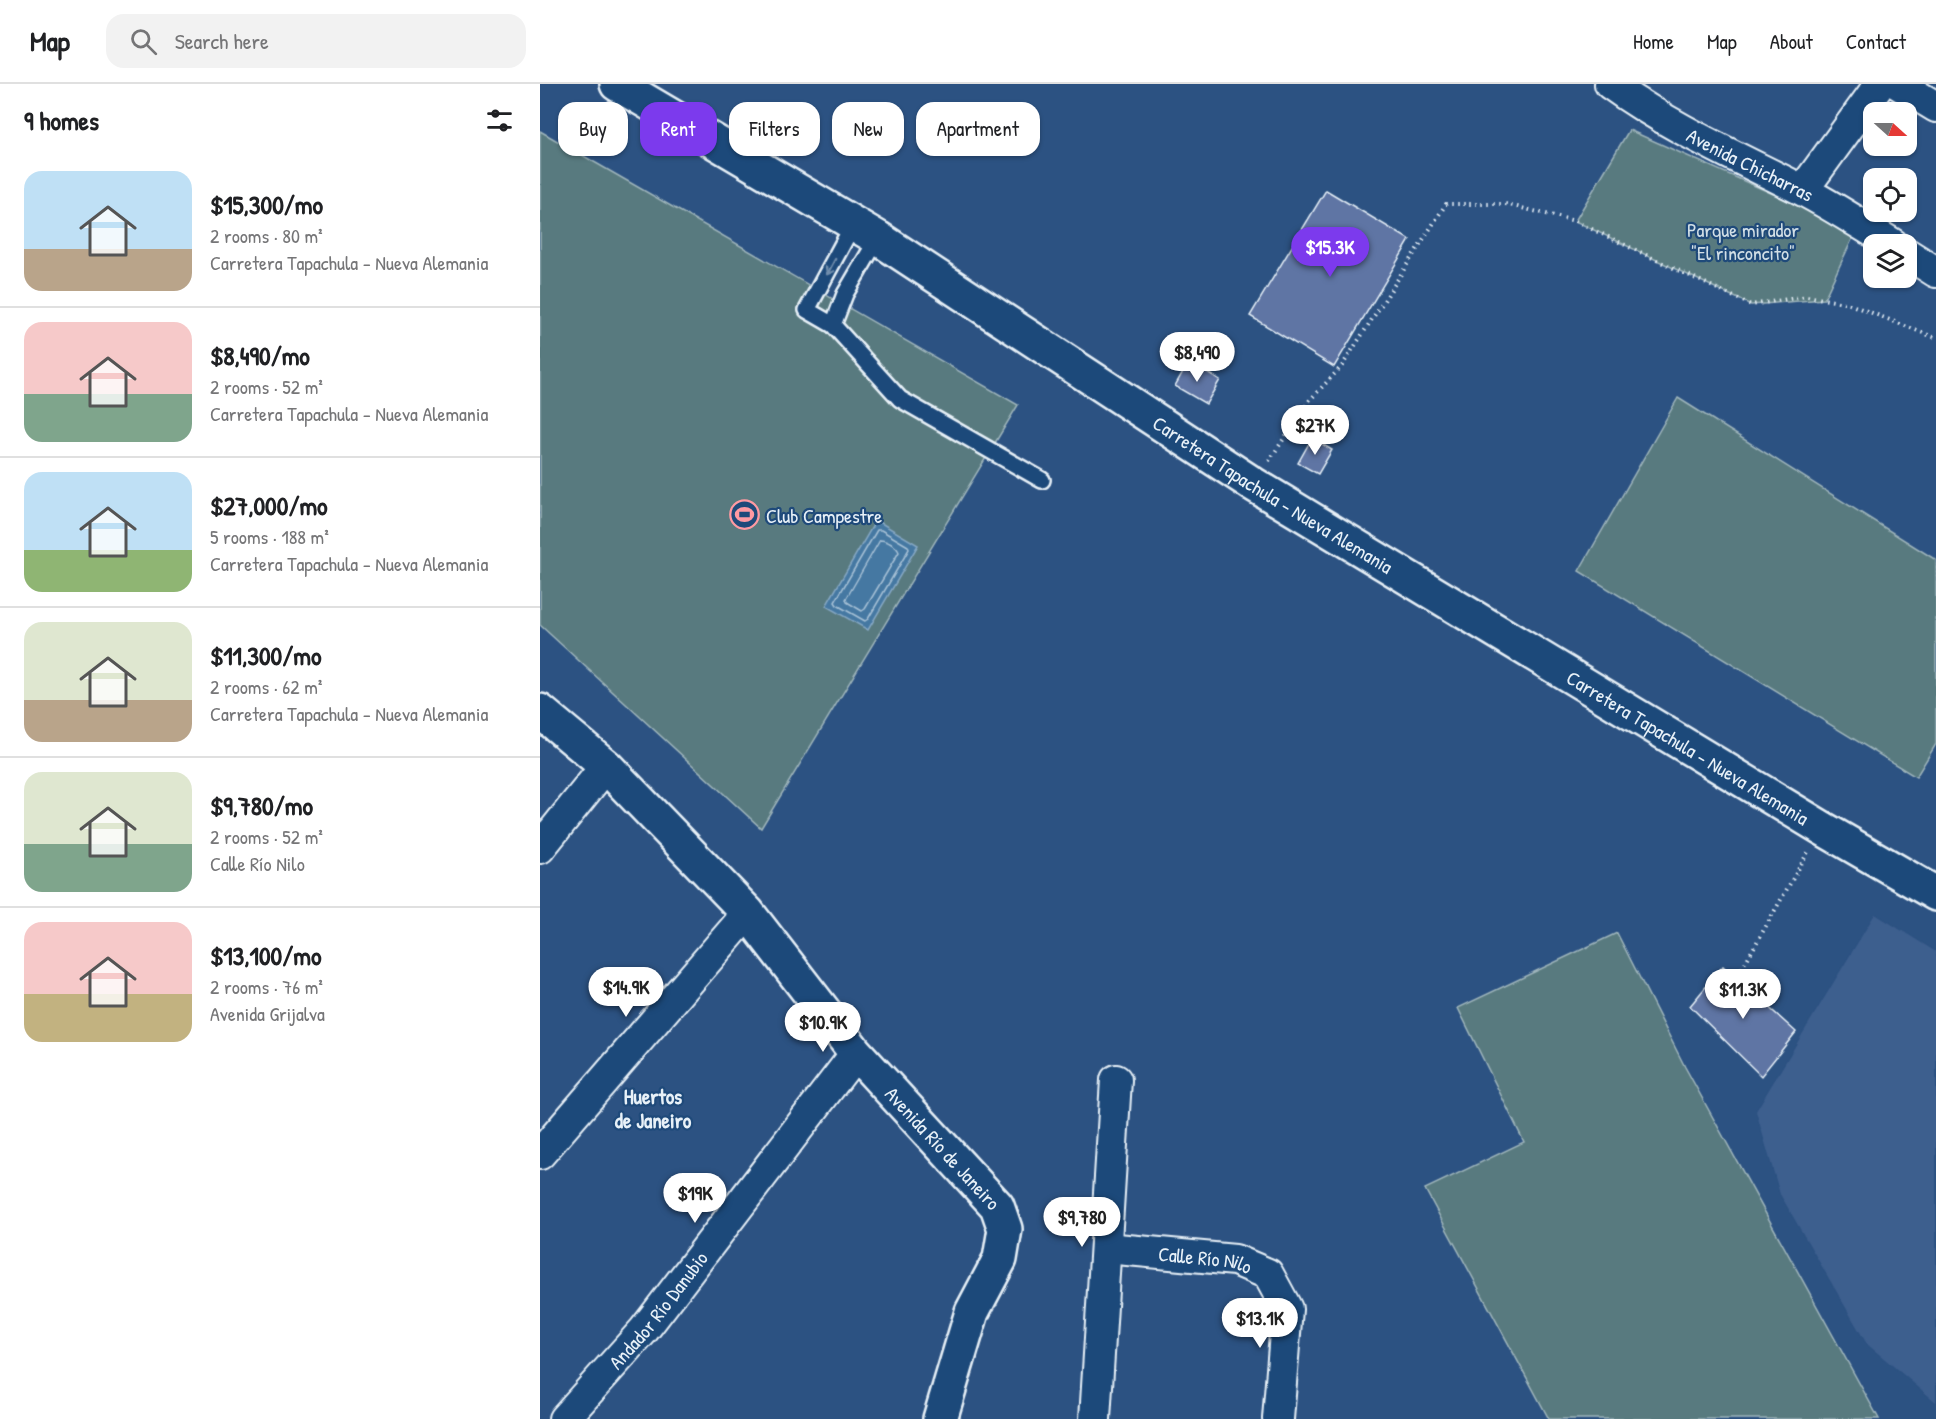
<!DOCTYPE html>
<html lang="en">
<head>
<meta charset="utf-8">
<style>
	:root { --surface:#fff; --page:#f2f2f2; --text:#202124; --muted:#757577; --line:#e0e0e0; --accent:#7c3aed }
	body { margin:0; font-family:"Patrick Hand",sans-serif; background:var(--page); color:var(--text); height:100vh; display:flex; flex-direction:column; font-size:22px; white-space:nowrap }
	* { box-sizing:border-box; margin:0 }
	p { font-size:20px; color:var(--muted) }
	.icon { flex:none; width:33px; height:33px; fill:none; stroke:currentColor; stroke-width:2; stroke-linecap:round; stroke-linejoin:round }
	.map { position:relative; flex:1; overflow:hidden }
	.panel { display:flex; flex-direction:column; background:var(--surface); width:540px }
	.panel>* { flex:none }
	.banner { position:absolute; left:18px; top:18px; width:570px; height:54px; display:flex; gap:12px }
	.needle { width:39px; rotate:111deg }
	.controls { position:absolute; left:1323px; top:18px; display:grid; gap:12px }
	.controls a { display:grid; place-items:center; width:54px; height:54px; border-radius:12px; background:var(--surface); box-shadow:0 2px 4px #0004; font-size:30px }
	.price { position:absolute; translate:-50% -51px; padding:0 14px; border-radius:21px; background:#fff; color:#222; font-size:20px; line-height:39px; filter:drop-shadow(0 2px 3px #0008) }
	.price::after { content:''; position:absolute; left:50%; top:36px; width:18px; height:14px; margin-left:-9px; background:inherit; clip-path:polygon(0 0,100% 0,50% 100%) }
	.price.current { background:var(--accent); color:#fff }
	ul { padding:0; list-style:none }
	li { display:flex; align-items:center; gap:18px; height:150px; padding:0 24px }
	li+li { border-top:2px solid var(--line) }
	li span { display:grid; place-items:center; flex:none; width:168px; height:120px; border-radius:18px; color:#555 }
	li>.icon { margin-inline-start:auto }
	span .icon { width:72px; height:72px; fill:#fffc; stroke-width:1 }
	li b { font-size:26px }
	h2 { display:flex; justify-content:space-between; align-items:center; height:72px; padding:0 24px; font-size:26px }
	.pill { padding:0 21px; border-radius:18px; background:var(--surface); box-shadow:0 2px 4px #0004; font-size:21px; line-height:54px }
	.pill.current { background:var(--accent); color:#fff }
	header { display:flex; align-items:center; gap:36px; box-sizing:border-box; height:84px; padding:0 30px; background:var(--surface); border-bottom:2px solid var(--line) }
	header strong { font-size:28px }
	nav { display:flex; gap:33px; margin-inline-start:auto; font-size:21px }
	.search { width:420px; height:54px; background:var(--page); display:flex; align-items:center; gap:15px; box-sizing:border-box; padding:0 21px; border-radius:18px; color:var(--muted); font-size:22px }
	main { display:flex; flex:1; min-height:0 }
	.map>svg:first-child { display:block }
	.built { fill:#3e5f8e }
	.green { fill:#587a7f; stroke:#a0b6bc; stroke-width:1.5 }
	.water { fill:#4578a2; stroke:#86a8c4; stroke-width:1.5 }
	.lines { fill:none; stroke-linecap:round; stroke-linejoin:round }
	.shore { stroke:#a7c1d6; stroke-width:1.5 }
	.building { fill:#5e74a4; stroke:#e8f1f8; stroke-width:1.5 }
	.service-casing { stroke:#e8f1f8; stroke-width:20 }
	.minor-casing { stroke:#e8f1f8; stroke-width:34 }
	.tertiary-casing { stroke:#e8f1f8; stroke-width:38 }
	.secondary-casing { stroke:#e8f1f8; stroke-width:38 }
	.path { stroke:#e8f1f8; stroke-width:4; stroke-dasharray:1.5 4.5; stroke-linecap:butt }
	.service { stroke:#1f4a7a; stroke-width:15 }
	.minor { stroke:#1f4a7a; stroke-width:30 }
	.tertiary { stroke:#1f4a7a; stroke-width:33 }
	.secondary { stroke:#1f4a7a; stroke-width:33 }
	.oneway { stroke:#6f8dac }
	.labels { text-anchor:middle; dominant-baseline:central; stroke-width:4.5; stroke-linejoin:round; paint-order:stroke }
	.street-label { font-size:20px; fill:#e8f1f8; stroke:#1f4a7a }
	.park-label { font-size:20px; fill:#d2dfe6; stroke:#1f4a7a }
	.poi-label { font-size:20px; fill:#e8f1f8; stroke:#1f4a7a; text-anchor:start }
	.neighbourhood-label { font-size:21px; font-weight:bold; fill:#e8f1f8; stroke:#1f4a7a }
</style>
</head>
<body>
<header>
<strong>Map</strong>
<div class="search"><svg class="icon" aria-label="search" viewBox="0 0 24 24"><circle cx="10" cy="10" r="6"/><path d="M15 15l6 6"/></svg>Search here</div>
<nav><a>Home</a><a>Map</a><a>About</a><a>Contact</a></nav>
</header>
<main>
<section class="panel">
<h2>9 homes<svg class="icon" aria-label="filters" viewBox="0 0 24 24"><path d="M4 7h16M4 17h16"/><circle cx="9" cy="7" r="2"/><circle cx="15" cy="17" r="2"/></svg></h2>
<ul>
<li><span style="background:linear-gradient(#bfe0f5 65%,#b9a48a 0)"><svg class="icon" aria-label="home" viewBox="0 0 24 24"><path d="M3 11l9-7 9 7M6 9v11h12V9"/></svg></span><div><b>$15,300/mo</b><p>2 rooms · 80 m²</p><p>Carretera Tapachula - Nueva Alemania</p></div></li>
<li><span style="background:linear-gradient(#f6c9c9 60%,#7fa58c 0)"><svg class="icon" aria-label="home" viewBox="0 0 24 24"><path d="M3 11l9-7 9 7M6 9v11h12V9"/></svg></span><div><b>$8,490/mo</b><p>2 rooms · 52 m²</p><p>Carretera Tapachula - Nueva Alemania</p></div></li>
<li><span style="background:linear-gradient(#bfe0f5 65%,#8fb573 0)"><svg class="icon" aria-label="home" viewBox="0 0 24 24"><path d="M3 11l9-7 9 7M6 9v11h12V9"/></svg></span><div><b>$27,000/mo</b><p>5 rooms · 188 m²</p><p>Carretera Tapachula - Nueva Alemania</p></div></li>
<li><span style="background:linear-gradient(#dfe7d0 65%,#b9a48a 0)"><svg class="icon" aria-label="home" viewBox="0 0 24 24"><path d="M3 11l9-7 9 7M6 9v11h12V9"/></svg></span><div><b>$11,300/mo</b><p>2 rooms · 62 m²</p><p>Carretera Tapachula - Nueva Alemania</p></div></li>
<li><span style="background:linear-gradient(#dfe7d0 60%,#7fa58c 0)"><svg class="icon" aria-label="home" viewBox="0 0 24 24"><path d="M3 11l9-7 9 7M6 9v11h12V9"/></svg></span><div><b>$9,780/mo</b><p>2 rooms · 52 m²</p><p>Calle Río Nilo</p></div></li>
<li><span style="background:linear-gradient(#f6c9c9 60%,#c2b280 0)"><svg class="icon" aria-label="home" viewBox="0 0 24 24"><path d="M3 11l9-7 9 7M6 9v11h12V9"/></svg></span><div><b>$13,100/mo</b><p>2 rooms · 76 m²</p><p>Avenida Grijalva</p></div></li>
</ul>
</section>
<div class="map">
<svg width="1396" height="1335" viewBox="0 0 1396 1335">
	<rect width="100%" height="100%" fill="#2c5282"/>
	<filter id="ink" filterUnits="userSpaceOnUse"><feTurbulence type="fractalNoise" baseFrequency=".0167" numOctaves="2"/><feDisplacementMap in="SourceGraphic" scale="12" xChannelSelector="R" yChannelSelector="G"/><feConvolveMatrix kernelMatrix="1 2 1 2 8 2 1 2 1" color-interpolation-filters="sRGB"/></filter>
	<g filter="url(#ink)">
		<path class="built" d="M1335,830L1396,868V1318L1327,1260L1240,1110L1216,1027Z"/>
		<path class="green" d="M1089,46L1316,147L1284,215L1211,221L1035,137Z
			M0,47L478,321L221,744L0,541Z
			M1138,314L1396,476V660L1376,693L1039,487Z
			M1077,849L1145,983L1339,1335H1009L885,1105L984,1058L918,924Z"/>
		<path class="water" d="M336,436L378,461L328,546L286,522Z"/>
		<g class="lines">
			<path class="shore" d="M337,446H341L368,462L369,465L328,535L325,537L297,521L295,518Z
				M340,456C346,456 357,462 359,468L325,525L322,527L307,518L306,515Z"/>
		</g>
		<path class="building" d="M786,106L870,156L794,283L710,232Z
			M649,277L680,296L666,320L635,302Z
			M772,354L792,366L778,390L758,379Z
			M1183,882L1256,948L1221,992L1150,922Z"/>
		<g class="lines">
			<defs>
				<path id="service" d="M314,139L267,226L293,241L360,315L502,396
					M293,241L305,210L338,154"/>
				<g id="minor">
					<path id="s1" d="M1070,0C1129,43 1197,73 1262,106C1293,122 1323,142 1353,160"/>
					<path d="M1358,0L1396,23"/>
					<path d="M1263,106L1340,0"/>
					<path d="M1366,169L1396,188"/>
					<path d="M0,764L66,682"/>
					<path d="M0,1070L208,829"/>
					<path id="s2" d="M566,1164L695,1176L728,1190L747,1225L738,1335"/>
					<path id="s3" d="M24,1335L104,1246L316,969"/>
					<path d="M555,1335L576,996"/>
				</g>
				<g id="tertiary">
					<path id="s4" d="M0,627L66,682L208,829L316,969L457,1122L465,1145L460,1175L432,1228L400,1335"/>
				</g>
				<g id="secondary">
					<path id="s5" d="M77,0L338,154L713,400L1282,744L1396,810"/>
				</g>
			</defs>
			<use href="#service" class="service-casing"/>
			<use href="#minor" class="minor-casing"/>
			<use href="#tertiary" class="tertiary-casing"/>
			<use href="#secondary" class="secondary-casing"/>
			<path class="path" d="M729,377L769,317L802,282L906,120H965L1035,137L1211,221L1267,212L1309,220L1396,254
				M1196,895L1268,768"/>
			<use href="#service" class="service"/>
			<use href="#minor" class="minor"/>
			<use href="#tertiary" class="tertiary"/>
			<use href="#secondary" class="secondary"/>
		</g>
		<defs><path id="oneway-shaft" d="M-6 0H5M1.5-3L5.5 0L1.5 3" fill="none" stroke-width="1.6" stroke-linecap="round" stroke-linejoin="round" transform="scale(1.5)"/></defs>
		<use class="oneway" href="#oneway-shaft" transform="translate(291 183) rotate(118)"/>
	</g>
	<defs>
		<symbol id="stadium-ring" viewBox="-11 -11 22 22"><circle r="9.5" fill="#1f4a7a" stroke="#ff9aa2" stroke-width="1.5"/><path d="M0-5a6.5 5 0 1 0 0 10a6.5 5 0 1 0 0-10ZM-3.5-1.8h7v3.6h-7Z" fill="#ff9aa2"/></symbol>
	</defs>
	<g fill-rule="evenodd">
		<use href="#stadium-ring" x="188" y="414" width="33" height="33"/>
	</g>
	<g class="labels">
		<g class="street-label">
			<text stroke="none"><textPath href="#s1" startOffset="162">Avenida Chicharras</textPath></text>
			<text stroke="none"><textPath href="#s5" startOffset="774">Carretera Tapachula - Nueva Alemania</textPath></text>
			<text stroke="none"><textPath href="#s5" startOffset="1260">Carretera Tapachula - Nueva Alemania</textPath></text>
			<text stroke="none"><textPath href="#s4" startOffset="596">Avenida Río de Janeiro</textPath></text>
			<text stroke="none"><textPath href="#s2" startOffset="100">Calle Río Nilo</textPath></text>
			<text stroke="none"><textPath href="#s3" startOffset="144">Andador Río Danubio</textPath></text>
		</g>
		<g class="park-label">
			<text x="1203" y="145">Parque mirador<tspan x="1203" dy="23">"El rinconcito"</tspan></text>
		</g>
		<g class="poi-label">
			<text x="226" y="431">Club Campestre</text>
		</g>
		<g class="neighbourhood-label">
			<text x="113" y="1012">Huertos<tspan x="113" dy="24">de Janeiro</tspan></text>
		</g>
	</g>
</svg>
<div class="controls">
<a><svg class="needle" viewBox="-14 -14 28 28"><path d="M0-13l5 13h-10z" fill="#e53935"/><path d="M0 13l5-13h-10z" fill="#757577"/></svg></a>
<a><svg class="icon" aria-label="locate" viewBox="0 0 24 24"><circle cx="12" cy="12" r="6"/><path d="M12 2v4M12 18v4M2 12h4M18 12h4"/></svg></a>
<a><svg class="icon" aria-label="layers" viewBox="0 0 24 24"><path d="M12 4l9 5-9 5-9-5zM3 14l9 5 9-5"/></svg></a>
</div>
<b class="price current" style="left:790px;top:194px">$15.3K</b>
<b class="price" style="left:657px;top:299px">$8,490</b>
<b class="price" style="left:775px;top:372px">$27K</b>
<b class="price" style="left:86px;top:934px">$14.9K</b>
<b class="price" style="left:1203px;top:936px">$11.3K</b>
<b class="price" style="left:283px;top:969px">$10.9K</b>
<b class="price" style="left:155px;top:1140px">$19K</b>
<b class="price" style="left:542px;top:1164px">$9,780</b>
<b class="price" style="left:720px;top:1265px">$13.1K</b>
<div class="banner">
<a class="pill">Buy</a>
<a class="pill current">Rent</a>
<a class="pill">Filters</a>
<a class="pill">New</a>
<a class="pill">Apartment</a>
</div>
</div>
</main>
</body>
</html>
